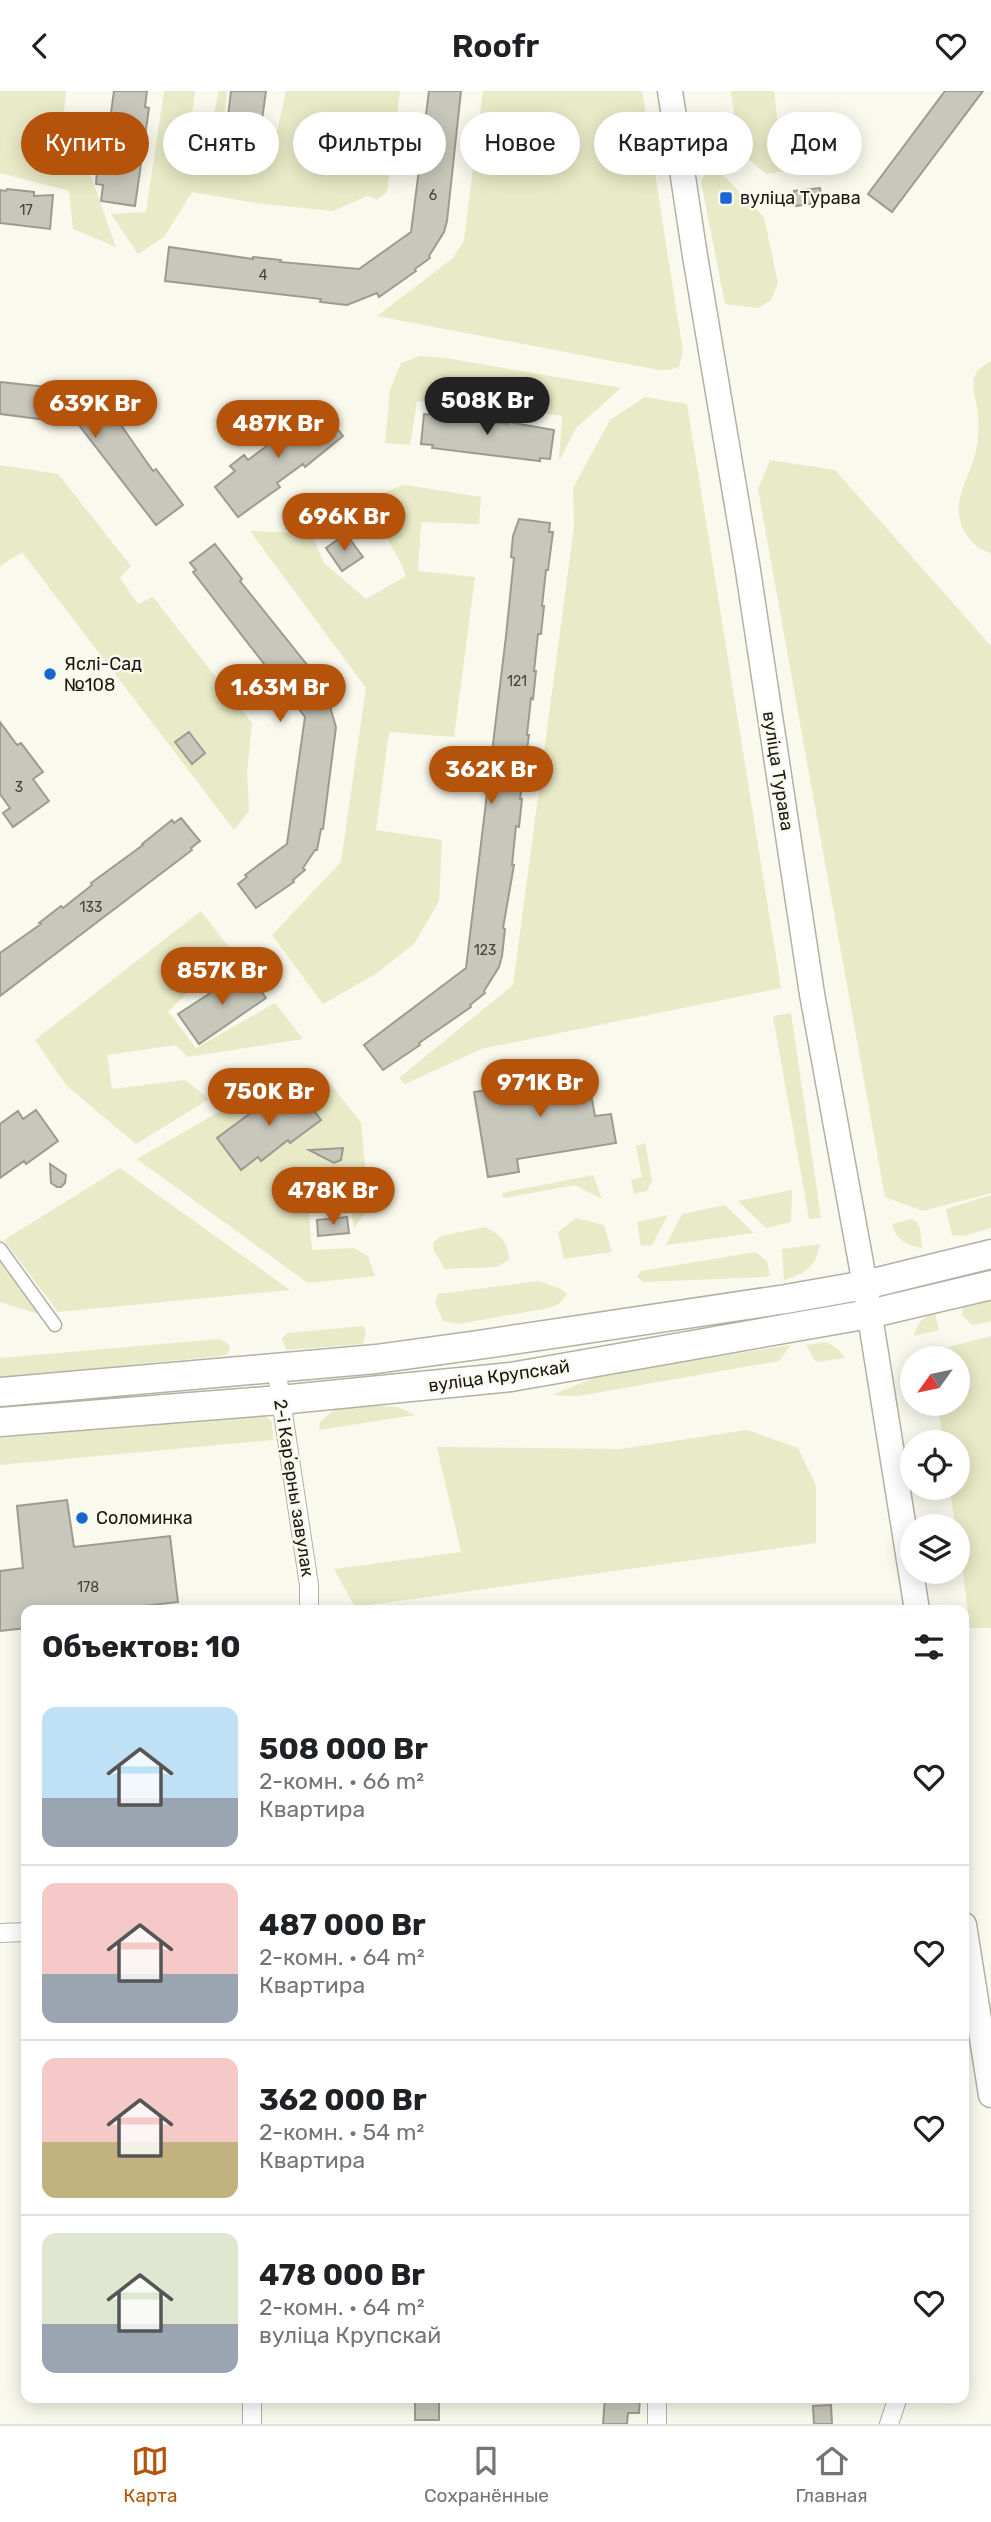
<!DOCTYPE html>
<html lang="ru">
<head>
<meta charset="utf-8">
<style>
	:root { --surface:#fff; --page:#f2f2f2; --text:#202124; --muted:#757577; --line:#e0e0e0; --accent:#b45309 }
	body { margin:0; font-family:Rubik,sans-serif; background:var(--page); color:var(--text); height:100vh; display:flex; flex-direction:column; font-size:26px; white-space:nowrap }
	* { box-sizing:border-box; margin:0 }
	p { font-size:23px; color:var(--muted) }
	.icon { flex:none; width:38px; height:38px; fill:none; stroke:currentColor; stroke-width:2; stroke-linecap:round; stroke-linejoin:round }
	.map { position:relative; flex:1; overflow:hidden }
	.drawer { position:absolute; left:21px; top:1514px; width:948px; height:798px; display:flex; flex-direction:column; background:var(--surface); border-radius:14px; box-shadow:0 4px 18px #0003 }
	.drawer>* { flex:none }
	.guide { position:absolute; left:21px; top:21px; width:950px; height:63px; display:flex; gap:14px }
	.needle { width:46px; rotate:237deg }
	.controls { position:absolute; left:900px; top:1255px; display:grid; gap:14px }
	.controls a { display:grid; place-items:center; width:70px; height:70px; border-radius:50%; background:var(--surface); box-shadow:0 4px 18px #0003; font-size:35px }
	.price { position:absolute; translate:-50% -60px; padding:0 16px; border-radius:24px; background:var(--accent); color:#fff; font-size:23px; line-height:46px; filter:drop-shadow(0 2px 4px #0008) }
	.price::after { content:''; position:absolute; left:50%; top:42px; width:21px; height:16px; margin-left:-10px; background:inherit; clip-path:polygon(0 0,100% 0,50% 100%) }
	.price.selected { background:#222; color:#fff }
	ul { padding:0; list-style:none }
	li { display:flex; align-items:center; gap:21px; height:175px; padding:0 21px }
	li+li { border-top:2px solid var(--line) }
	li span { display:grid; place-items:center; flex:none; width:196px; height:140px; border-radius:14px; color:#555 }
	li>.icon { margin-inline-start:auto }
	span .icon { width:84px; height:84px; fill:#fffc; stroke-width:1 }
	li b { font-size:30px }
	h2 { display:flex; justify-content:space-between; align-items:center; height:84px; padding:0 21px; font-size:30px }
	.pill { padding:0 24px; border-radius:32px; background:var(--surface); box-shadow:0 4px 18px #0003; font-size:24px; line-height:63px }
	.pill.selected { background:var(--accent); color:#fff }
	header { display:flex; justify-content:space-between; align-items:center; height:91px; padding:0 21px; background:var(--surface); font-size:32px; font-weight:600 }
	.tab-bar { display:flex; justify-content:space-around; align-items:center; height:98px; border-top:2px solid var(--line); background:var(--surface); font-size:19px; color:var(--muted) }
	.tab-bar a { display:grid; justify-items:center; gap:4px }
	.tab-bar .selected { color:var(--accent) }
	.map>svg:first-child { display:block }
	.green { fill:#e9eac7 }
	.building { fill:#c7c7bb; stroke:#9b9b90; stroke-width:2 }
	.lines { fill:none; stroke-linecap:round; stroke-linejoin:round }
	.pedestrian-casing { stroke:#b1b1a5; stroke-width:15 }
	.minor-casing { stroke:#b1b1a5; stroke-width:20 }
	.secondary-casing { stroke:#b1b1a5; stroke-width:27 }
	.primary-casing { stroke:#b1b1a5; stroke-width:31 }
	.pedestrian { stroke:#fff; stroke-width:12 }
	.minor { stroke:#fff; stroke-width:18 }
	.secondary { stroke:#fff; stroke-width:24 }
	.primary { stroke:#fff; stroke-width:28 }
	.poi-dot { fill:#1966d0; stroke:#f9f9ed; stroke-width:2.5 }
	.labels { text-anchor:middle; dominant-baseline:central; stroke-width:5; stroke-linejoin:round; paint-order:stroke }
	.number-label { font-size:14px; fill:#44443e }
	.poi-label { font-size:18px; fill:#181814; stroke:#f9f9ed; text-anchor:start }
	.street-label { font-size:18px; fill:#181814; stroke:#f9f9ed }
</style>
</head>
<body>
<header><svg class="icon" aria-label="back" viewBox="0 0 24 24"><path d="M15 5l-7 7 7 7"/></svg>Roofr<svg class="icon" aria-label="heart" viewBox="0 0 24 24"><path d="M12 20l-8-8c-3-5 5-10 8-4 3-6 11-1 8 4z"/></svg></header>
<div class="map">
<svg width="991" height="2333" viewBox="0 0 991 2333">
	<rect width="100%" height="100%" fill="#f9f9ed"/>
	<path class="green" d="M0,0H66L59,73L89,80L116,156L73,138L69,100L0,82Z
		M164,0H195L192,25L213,27L219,0H227L222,45L259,66L273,59L286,0H400L387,101L377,109L367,105L333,120L256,112L192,101L164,146L138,163L111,123L146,121Z
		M483,0H642L683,261L679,276L669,279H659L377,225L453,167L464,149Z
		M731,0H774L783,80L767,83C731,59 737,39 731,0Z
		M710,74L724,85L764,126L778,192L771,209L758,217L725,213L701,91Z
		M420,265L445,267L621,297L576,337L559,370L562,325L431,308L417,311L410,354L385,352L390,299L401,272Z
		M991,270V462C979,459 973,453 966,443C946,412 973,385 977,354C979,341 979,329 977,316C973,294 967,283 991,270Z
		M645,306L687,313L781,897L481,958L405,993L399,987L513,894L574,436L573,397L610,329Z
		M770,369L835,379L991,555V1102L923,1120L885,1106L758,398Z
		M0,374L58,383L131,475L120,487L138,513L153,506L252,632L247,681L249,720L234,739L22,461L0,475Z
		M405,394L481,406L479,433L421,431L418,480L475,486L454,646L389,641L376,739L442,749L439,810L414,853L377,882L323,913L272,844L341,771L366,597L250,440L311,442L324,472L366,508L406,485C397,451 344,408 405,394Z
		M201,820L233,862L168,920L196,957L275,912L303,948L188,966L176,954L107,964L112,998L185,989L209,1008L136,1053L66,994L35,949Z
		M791,922L821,1127L809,1128L773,925Z
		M322,982L361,1032L369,1117L354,1137L351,1117L309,1122L312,1159L354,1157L368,1165L375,1185L308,1192L137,1068L283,984Z
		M645,1052L652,1089L647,1100L634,1103L631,1089L642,1086L636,1055Z
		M120,1077L290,1199L58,1221L4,1149Z
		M593,1084L602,1108L575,1094L504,1107L502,1102Z
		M792,1099L791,1131L766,1137L738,1110Z
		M991,1104V1137L964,1145L952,1144L946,1118Z
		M725,1114L754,1142L666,1154L682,1123Z
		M668,1124L652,1154L641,1155L637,1131Z
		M576,1127L604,1134L612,1161L564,1168L558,1141Z
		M911,1128L916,1130L920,1138L922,1157C906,1154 897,1150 892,1133Z
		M485,1136C500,1143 509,1152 509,1169L496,1176L445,1178L433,1158L434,1151L441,1145Z
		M820,1153C815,1178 806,1181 784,1189L782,1158Z
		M756,1161L767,1170L770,1184L765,1186L643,1191L637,1186L641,1180Z
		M0,1171L42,1224L0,1211Z
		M539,1190L561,1198L567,1203L560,1212L549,1217L458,1233L443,1230L435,1211L438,1203Z
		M984,1209H991V1230L972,1234L962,1224L963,1217Z
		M935,1222L939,1239L914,1245C917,1231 922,1227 935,1222Z
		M363,1235L366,1242L363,1253L286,1259L282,1247L288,1242Z
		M991,1245V1537H970L957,1435H955L950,1397L957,1396V1351H943L938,1313L957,1312V1267H931L930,1261Z
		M220,1248L227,1252L230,1256L228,1262L222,1265L0,1287V1267Z
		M827,1251L840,1260L845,1267L816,1271L806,1254Z
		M791,1254L779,1270L578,1305L552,1304L601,1284Z
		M340,1313L398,1316L415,1324L319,1339L320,1331Z
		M265,1324L272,1331L273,1349L0,1374V1347Z
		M747,1339L798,1357L816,1395V1452L355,1516L334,1478L461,1461L437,1356L620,1358Z"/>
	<path class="building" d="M114,0H147L145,16L149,17L135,115L101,110L103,94L96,93L97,79L105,80L110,43L75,38L77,25L110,29Z
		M231,0H266L259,51L244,49L245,44L229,42L230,35L227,34Z
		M429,0H461L447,130L444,141L429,165L430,167L415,178L416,180L379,206L377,202L347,214L320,211L321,208L165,190L169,156L253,168V166L281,169L280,171L359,178L411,141Z
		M945,0H983L892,121L868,103Z
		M820,97L822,111L796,115L794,100Z
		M7,98L34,101V105L53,104L50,138L0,132V99L6,100Z
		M0,291L66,298L77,300L101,315L103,313L114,329L116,327L153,380L156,378L183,414L156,434L78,333L0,323Z
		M319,314L343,345L305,376L303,373L277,392L280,396L238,426L215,396L235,380L230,375L244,364L248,369L287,340L281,332L295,321L300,329Z
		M424,323L444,325V323L472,326L471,329L508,333L509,331L554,339L550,368L540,367V370L473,362L432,357L433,354L421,353Z
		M519,428L550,432L549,441H553L548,479H546L542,515H544L541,543H538L534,580H536L533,608L531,607L527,644H529L520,708H522L519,736L516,735L512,774H514L503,837L505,838L502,865L499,876L484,900L485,902L470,914L471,916L419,952L420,954L383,979L364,954L466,877L506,545L514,467L511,466L513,445Z
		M346,443L363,466L342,480L326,457Z
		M215,453L242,488L240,490L320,590L318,592L330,607L328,609L336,636L323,738H321L317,759H315L303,777L305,779L293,789L294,791L256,817L238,793L247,786L245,784L287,753L305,626L193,481L196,479L190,472Z
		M0,631L17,654L21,652L43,681L33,688L49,710L13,736L3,722L10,717L0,703Z
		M189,641L205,662L192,673L175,651Z
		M181,727L200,750L191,757L192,759L0,905V862L41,833L39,832L61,815L63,817L92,794L91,792L143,754L142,753L172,729L174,732Z
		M246,879L266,907L199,953L178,923Z
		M585,971L595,1025L611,1023L616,1052L517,1068L519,1081L488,1086L474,1001L548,988L546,977Z
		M298,998L321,1029L290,1052L288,1049L261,1070L258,1066L241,1079L217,1047L280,1000L286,1007Z
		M36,1019L58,1050L26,1073L24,1070L0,1087V1033L18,1020L23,1028Z
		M343,1057L341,1069L334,1072L309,1059Z
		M50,1073L66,1084L65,1092L61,1096H57L51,1092Z
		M347,1126L349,1142L318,1145L317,1129Z
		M67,1409L74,1456L170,1445L178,1511L111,1519H26V1537L0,1540V1480L23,1477L17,1415Z
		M415,2306H439V2329H415Z
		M605,2306H640L639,2322H628L627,2333H603Z
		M831,2314L832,2333H814L813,2315Z"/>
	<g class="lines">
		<defs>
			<path id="pedestrian" d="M0,1158L55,1234"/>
			<path id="minor" d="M276,1276L309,1494V1519
				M0,1842L26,1841
				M252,2333V2306
				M657,2333V2306
				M889,2333L898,2306"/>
			<path id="secondary" d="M670,0L695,165L747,473L812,903L865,1194L917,1519
				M964,1834L991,2004"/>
			<path id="primary" d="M0,1301L376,1268L478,1254L786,1208L865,1194L991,1163
				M0,1331L280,1309L511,1286L869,1223L991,1194"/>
		</defs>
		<use href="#pedestrian" class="pedestrian-casing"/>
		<use href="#minor" class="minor-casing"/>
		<use href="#secondary" class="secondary-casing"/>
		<use href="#primary" class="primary-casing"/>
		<use href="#pedestrian" class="pedestrian"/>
		<use href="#minor" class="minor"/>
		<use href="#secondary" class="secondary"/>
		<use href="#primary" class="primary"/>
	</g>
	<g class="poi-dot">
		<rect x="719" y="100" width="14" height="14" rx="3.5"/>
		<circle cx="50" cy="583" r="7"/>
		<circle cx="82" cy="1427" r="7"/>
	</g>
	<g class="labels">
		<g class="number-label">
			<text x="433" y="104">6</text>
			<text x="26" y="119">17</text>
			<text x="263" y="184">4</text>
			<text x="517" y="590">121</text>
			<text x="19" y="696">3</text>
			<text x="91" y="816">133</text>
			<text x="485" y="859">123</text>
			<text x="88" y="1496">178</text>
		</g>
		<g class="poi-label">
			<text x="740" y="107">вуліца Турава</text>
			<text x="64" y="573">Яслі-Сад<tspan x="64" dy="21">№108</tspan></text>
			<text x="96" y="1427">Соломинка</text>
		</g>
		<g class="street-label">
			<text transform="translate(778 680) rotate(81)">вуліца Турава</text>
			<text transform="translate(499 1285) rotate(-8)">вуліца Крупскай</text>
			<text transform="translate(294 1397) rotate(81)">2-і Карʼерны завулак</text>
		</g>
	</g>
</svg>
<div class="controls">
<a><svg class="needle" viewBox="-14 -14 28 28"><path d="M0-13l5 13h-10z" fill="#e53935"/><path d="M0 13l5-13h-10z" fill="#757577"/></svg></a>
<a><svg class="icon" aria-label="locate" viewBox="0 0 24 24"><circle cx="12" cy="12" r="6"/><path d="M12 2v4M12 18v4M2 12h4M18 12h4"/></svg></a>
<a><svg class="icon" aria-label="layers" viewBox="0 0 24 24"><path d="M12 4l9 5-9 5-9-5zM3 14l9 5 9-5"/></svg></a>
</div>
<b class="price selected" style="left:487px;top:346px">508K Br</b>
<b class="price" style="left:95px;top:349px">639K Br</b>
<b class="price" style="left:278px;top:369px">487K Br</b>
<b class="price" style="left:344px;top:462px">696K Br</b>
<b class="price" style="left:280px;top:633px">1.63M Br</b>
<b class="price" style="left:491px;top:715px">362K Br</b>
<b class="price" style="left:222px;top:916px">857K Br</b>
<b class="price" style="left:540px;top:1028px">971K Br</b>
<b class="price" style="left:269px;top:1037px">750K Br</b>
<b class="price" style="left:333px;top:1136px">478K Br</b>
<div class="guide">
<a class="pill selected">Купить</a>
<a class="pill">Снять</a>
<a class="pill">Фильтры</a>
<a class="pill">Новое</a>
<a class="pill">Квартира</a>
<a class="pill">Дом</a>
</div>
<section class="drawer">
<h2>Объектов: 10<svg class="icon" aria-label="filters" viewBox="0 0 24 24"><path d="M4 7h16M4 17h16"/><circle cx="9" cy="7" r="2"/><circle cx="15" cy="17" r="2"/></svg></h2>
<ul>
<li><span style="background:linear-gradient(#bfe0f5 65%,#9aa5b1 0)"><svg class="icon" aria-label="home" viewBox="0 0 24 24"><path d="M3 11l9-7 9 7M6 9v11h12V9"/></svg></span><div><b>508 000 Br</b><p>2-комн. · 66 m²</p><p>Квартира</p></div><svg class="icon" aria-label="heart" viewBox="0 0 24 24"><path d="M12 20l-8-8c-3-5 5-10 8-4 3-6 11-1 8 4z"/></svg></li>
<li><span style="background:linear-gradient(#f6c9c9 65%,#9aa5b1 0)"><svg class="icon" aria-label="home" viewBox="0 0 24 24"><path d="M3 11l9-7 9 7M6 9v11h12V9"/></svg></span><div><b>487 000 Br</b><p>2-комн. · 64 m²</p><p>Квартира</p></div><svg class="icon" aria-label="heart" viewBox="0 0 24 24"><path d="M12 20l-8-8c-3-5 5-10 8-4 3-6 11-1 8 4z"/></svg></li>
<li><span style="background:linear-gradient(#f6c9c9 60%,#c2b280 0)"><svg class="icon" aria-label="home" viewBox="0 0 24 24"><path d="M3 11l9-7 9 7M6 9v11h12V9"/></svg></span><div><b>362 000 Br</b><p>2-комн. · 54 m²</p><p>Квартира</p></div><svg class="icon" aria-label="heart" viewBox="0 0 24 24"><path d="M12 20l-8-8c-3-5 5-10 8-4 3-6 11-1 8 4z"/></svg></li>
<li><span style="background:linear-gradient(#dfe7d0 65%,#9aa5b1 0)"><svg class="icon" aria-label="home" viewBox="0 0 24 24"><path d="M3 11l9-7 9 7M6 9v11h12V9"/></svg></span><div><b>478 000 Br</b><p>2-комн. · 64 m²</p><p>вуліца Крупскай</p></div><svg class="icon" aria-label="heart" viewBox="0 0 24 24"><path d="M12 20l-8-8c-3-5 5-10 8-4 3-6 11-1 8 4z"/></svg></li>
</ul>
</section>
</div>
<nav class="tab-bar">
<a class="selected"><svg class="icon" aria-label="map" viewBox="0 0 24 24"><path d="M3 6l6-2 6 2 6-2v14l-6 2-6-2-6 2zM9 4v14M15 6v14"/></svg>Карта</a>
<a><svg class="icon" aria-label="saved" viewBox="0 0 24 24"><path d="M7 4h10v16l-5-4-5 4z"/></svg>Сохранённые</a>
<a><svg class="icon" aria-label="home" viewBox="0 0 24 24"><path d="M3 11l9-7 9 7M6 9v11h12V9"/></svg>Главная</a>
</nav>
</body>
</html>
